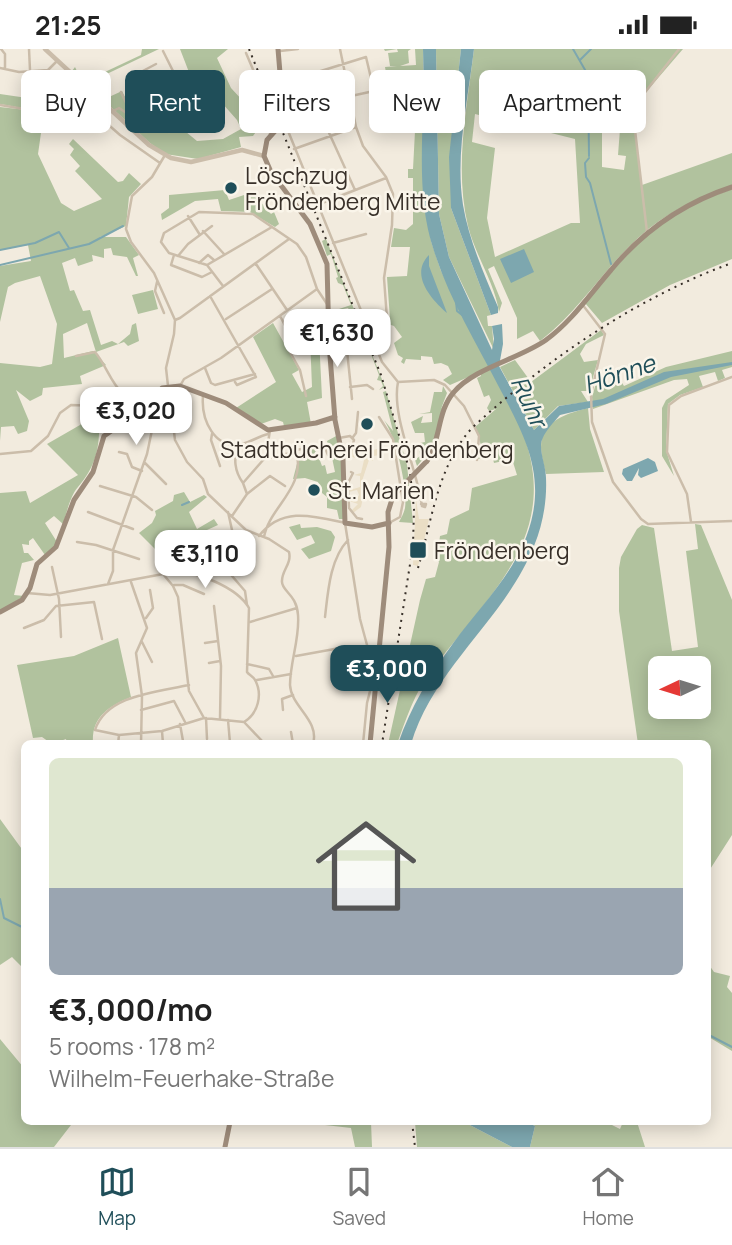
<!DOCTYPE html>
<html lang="en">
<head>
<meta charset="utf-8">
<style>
	:root { --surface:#fff; --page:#f6f6f6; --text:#222; --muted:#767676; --line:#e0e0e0; --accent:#1f4e59 }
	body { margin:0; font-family:Manrope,sans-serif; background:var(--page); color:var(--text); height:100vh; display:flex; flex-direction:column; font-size:26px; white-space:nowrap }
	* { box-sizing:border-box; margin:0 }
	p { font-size:23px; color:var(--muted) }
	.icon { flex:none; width:38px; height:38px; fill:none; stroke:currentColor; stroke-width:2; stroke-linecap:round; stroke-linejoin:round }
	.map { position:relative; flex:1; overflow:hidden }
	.drawer { position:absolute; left:21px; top:691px; width:690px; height:385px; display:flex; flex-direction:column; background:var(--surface); border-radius:10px; box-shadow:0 4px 18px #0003 }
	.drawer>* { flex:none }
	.guide { position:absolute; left:21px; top:21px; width:691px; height:63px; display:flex; gap:14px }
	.needle { width:46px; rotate:266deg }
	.fabs { position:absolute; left:648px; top:607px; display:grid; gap:14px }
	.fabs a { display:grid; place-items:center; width:63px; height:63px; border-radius:10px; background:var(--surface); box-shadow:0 4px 18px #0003; font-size:35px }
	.price { position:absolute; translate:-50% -60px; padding:0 16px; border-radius:14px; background:#fff; color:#222; font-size:23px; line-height:46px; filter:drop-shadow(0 2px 4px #0008) }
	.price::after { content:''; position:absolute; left:50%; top:42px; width:21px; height:16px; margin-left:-10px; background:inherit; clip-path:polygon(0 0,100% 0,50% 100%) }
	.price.on { background:var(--accent); color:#fff }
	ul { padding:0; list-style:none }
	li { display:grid; align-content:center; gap:14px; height:371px; padding:0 28px }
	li+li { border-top:2px solid var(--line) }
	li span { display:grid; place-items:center; height:217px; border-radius:10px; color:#555 }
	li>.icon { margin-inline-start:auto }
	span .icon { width:126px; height:126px; fill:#fffc; stroke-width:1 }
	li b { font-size:30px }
	.tag { padding:0 24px; border-radius:10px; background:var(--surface); box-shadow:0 4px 18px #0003; font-size:24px; line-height:63px }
	.tag.on { background:var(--accent); color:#fff }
	.status { display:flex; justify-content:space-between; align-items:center; height:49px; padding:0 35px; background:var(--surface); direction:ltr }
	.status svg { height:19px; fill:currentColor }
	.tabs { display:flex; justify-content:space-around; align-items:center; height:98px; border-top:2px solid var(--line); background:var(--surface); font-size:19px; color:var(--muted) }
	.tabs a { display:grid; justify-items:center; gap:4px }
	.tabs .on { color:var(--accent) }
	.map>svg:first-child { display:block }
	.green { fill:#b1c29e; fill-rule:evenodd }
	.plaza { fill:#eadec5 }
	.water { fill:#7da7af }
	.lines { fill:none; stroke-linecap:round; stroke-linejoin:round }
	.stream { stroke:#7da7af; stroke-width:2 }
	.minor { stroke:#cbbdaa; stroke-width:2.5 }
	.tertiary { stroke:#cbbdaa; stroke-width:4.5 }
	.secondary { stroke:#9e8c7b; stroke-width:5 }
	.rail { stroke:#383029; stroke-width:2; stroke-dasharray:2 5; stroke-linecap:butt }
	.secondary-bridge { stroke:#9e8c7b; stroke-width:5 }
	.poi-dot { fill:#1f4e59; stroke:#faf5ea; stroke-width:2.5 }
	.labels { text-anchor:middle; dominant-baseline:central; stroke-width:5; stroke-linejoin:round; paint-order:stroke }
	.poi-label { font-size:23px; fill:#383029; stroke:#faf5ea; text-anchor:start }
	.water-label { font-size:24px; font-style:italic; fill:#1f4e59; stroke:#faf5ea }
</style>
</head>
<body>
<div class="status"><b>21:25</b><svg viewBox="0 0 49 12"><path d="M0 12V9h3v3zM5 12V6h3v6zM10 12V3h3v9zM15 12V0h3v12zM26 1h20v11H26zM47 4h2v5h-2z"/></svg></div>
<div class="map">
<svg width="732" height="1098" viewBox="0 0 732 1098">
	<rect width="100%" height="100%" fill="#f2ebde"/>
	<path class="green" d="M142,0H159L90,33L109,48L122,42L128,54L169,34L175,45L167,49L182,72L180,78L197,92L223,90L241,80L237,71L199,28L192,31L180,0H228L217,9L231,39L256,66L253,70L258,80L253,87L239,88L241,98L198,110L165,105L150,94L72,22L75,18L80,28L88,27L90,30L141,6Z
		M384,0H411L408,2L409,14L400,17L416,16L415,0H423L424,48L421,53L423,55V137L431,192L441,222L521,379C564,485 490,544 431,622C415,643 406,670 397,695H388L420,551L426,530L435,528L439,513L437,510L440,487L447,485L450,470L469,461L472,439L517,426L512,410L494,414L492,406L478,410L481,396L475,378L496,360L489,362L487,359L491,351L489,346L484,348L477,329L481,327L480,323L450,336L443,331L452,325L448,317L441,314L434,315L432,308L421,307V311L406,310L404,315L401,313L403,309L398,306L394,294L402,288L394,277L388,275L390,270L387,228L407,227L410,198H391L394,179L406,181L413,175V129H408V120H413L415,82L389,84L386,77L376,81L370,62L391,54L385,18L397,17H390L388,4L398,3L397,0L385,2Z
		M436,0H461L452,82L451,159L491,266L487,267L488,277H492L494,301L449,208L439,165Z
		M474,0H683L640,50L633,63L642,136L732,104V136C697,149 665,164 638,189C603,221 578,263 540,292L533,282L517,290V269L494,217L488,220L502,254L499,263C495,234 475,206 468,177C454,118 467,59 474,0ZM475,65L575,90L580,174H571L495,208L487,169L495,99L472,93ZM602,78L620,80L618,106L626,107L624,121L602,118Z
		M0,45L34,50L65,45L73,60H28L0,55Z
		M0,58L44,63L38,105L61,154L74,162L102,150L75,122L80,117L70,106L74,100L69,95L73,90L118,133L123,132L129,124L141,135L129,148L126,177L100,188H126L139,206L133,209L138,227H136L127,208L113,206L111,199L104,200V209L92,206L93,212L78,217L75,209L62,214L70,242L74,241L83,262L90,261L101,296L112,292L118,295L130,285L132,276L136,274L139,292L128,297L124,293L96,303L87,274L63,285L64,309L93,302L106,316L80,327L82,335L43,339L42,346L30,352L16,341L29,372L27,382L18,385L14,377L1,378L0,392V314L40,318L52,315L57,275L40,227L15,234L8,238L0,273V217L31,212L28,196L0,201Z
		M732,140V210L670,236L602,274L585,254C615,218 646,181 687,158C701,150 717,146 732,140Z
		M225,141L229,151L244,146L247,149L253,144L271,165L274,163L279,175L275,178L250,163L221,162L218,150L195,152L162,171L161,165L169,159V146Z
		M326,190L385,338L379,341L383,337L381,332L377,331L379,326L364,287L356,295L355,271L348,259L343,260V288H338V282L331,283L332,278H337L338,274L335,268L336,261L351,256L343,236L338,234L336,229L338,228L331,205L327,207L322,192Z
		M153,241L158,260L138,265L132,246Z
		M273,274L299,321L292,325L302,343L312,338L310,288L315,281L319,288L322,349L307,353L311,375L284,377L283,373L275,370L261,375L236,359L276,333L253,288Z
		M601,281L604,286L586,295L580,305L584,313L598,311L589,342H581L588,353L558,357L534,381L500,318L515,311L531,333Z
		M732,302V318L722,321L725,329L718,332L715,323L699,327L703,338L680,346L668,355L666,401L674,427L662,407V359L666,351L689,336L687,330L674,331L593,360L592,348L597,331L604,336L619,329L624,337L666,318Z
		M443,337L447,344L441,360L447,349L433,398L417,417L415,411L420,407L419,402L423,401L420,394L425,393L424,384H415L411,373L423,367L421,374L432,373V364L419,365L430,363L434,343H442Z
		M386,342L407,416L413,474L399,473C401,469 404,464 405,459C408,440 396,388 384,371L393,382L383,343Z
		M588,359L590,380L604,423L546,425C544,417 541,406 541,398C541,371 569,364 588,359Z
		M87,370L99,371C100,399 96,417 78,438C70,447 67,463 63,475L54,467L45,474L57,493L54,500L45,506L33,489L29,492V496L22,495L24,504H28L34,511L22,514L14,546L24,547L0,562V444L26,442L30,454L78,426L47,395L80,376Z
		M338,386L342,401L336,402L338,411L343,410L344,470H339L337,461L327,459V448L322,444L318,433L305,429L293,430L298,411L305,412L311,404L306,403V400L315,398L322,417L325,416L327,425L335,423L331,404L336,402L337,397L328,398L327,392Z
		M184,443L190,453L204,446L207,448L189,463L197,480L214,470L218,476L207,481L192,496V502L179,520L167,522L166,514L159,515V504L139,484L152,474L156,466L155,462L173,452L174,446Z
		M300,475L301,479L317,478L331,482L335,488L331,502L309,510L301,500L315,494L311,486L297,491L289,478Z
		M695,475L701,476L732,551V786L707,825V695H638L619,562V519L621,508L637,480L642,476L654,479L672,602L698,598L686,502L698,500ZM660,620H698V658H660Z
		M118,589L131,648C109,657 91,668 93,695H67L66,690L52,695L42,688L33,689L17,616L74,607Z
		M0,770L24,803V920L12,908L0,916Z
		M707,913L714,923L730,927L727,938L732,944V1002L707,987Z
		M0,990L24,1019V1073H67L71,1076L54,1098H0Z
		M299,1073H371L372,1098H355L351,1079Z
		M415,1073H464L512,1098H417Z
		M527,1073H606L620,1080L623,1073H637L645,1098H530L535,1077Z"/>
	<path class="plaza" d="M353,399L364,404L380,399V406L373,407V412L369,411L362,432L365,439L361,458L353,464L351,462L358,455L349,452V449L357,450L359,446L357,441L349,443L348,436L350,441L360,438V427L354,426L361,424L364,411L352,408L350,403Z
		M416,450L419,470H429L418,517L413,516Z"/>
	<path class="water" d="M423,0H436L439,165L449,208L492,301L494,290L492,277L502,275L503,295L499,317L534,381L559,357L603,350L664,323L732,313V316L671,328L606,355L560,366C553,374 541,386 541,397C541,407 546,419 546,429C547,452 543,475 534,497C505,570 434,618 411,695H398C411,657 430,626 454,593C484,552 523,517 533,464C542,417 521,380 500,340C477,295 449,250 434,202C418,155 422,103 423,55L421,54L424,48Z
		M461,0H474C468,51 455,105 463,156C469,191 484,225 498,258V264L491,266L451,159L449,108Z
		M524,200L534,223L511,234L500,210Z
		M429,206V217L447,264C432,251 409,226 429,206Z
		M648,409L655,413L658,422L641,429L638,426L639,419L632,432H627L622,425L623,420Z
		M464,1073H527L535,1077L530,1098H512Z"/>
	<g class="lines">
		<path class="stream" d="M573,0L588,26L589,107
			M580,11L591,0
			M589,109L585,114L586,128L590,134L611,215
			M0,201L35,194L59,183L69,199
			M0,216L89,195L123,177
			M456,253L457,262L462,266
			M182,456L189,453
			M0,850L4,869L24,879
			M707,985L732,998"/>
		<path class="minor" d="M1,0L5,5V20
			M29,0L30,21
			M340,0L356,78L363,97L386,128L393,145L392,176L384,229L387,270L373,290
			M280,2L298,0
			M246,4L269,58L270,86
			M0,19L19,23L48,21L57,12
			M282,34L366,8L374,42L351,47
			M121,43L127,56L178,32L163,2
			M149,45L139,24L156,15
			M315,53L355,141
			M0,56L30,61L86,62L103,71L120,86L160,114
			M127,56L134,70
			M87,61L96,46
			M113,62L119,59L137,71L169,83
			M283,67L349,42
			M284,72L382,313L398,333
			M294,100L356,78
			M165,106L152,128L132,147L126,180L131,193L154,224L175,271L174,285L166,319L168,337
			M317,156L386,129
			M188,167L200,186
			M203,182L224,205
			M647,183L633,64L639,51L679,0
			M333,194L366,185
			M174,206L171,216L202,228L212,223
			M178,207L188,195L212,177
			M199,214L208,206L214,211
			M256,215L287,261
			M207,216L272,178
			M157,233L155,242L164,264
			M223,237L207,216L169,204L161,193L164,184L199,163L253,165L297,195L306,208L317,240L327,255
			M210,247L256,328L237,336L235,333
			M582,255L605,285L591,345L592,373L613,433L641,470L648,475L732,472
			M280,267L297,299L290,303L300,321L306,347
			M226,270L272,240
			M175,271L180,269L289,190
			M76,307L95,303C106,316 110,332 122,344
			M330,308L347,301L352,350
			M205,319L211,334L215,336L255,325
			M398,333L434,331L445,336L464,357L479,387L477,411
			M398,333C391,367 417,419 422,457
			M350,338L367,336L373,340
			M203,347C201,370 214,401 242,395C251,393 259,387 268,385
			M379,368L393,390L403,453L400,468L389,474
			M212,385L211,391L220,417
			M353,388L356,384L358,363
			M339,389L350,387L354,391L351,402L342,405
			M240,396C232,408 235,423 243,434
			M324,396L328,406
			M296,401L324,396
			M119,403L127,405L132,418L142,422
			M0,405L31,402L48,387L60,364L71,356L99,357L125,343L160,340
			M145,414L166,435
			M348,434L353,424L351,423
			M348,435L349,459L357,469L362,470
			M100,437L136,448L152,461
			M247,445L270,427L285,437
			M421,455H426L425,458L422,457
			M88,463L133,480
			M228,463L236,499L232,527L245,542L247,556
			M232,467L247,445L243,434L264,410L295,403
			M691,473L687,445L667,403L669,356L681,347L732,328
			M259,487C282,457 314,467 345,474L360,570L374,622
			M264,488C269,458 307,439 296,401L268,394L270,381
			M77,493L96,496L139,510
			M52,518L59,550L61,588
			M163,525L173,537L178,548L189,642L204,669
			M131,533L147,579L136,604L142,647L141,695
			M108,535L113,522V501L147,405L152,381L151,366
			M174,536H183L204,545
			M27,544L50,546L174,523C196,522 237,538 249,559L247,623C249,626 253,627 255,631C263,645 258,665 244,673L204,669L162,682L119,686L95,681C106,646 157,643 189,636
			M214,557L221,617L220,669
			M325,568C328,542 330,510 348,491
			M146,569L153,559L150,541
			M250,573L297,559
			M24,579L44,571L56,557L94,553L102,590
			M142,593L152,613
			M205,594L218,592
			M296,607L340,599
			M209,614L220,612
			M247,615L269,620L273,627
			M257,631L291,625
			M141,661L174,652L185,673
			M283,661L282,650L293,646
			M206,669L207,690
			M228,671L230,694
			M244,673L265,695
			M180,675L183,692L193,693
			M162,682L163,695
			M291,683L293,695
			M118,695L119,686
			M313,695C320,671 291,658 290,636C290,613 300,589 298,566C297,546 282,542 282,533C281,522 292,515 289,503L269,490L246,481L208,445L203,430L187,413L175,391L174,383L181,352L180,337L184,330L221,309L317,240
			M363,695L367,654L374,626"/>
		<path class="tertiary" d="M45,0L149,96L171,109L191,113L242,101L264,107"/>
		<path class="secondary" d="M278,0L284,72L267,91L264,107L271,123L310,175L327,215L329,294L335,371L343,410L345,474L372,478L389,474
			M427,412C441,391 437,362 454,343C474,319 519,310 546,291C572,272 590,245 611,221C644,181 683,154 732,138
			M0,563L22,551L30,539L37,515L56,498L74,451L93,423L104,387L123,374L151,366L162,339L180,337L226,354L268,381L316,374L335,368
			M370,695L389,498L388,463L393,447
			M225,1098L230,1073"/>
		<path class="rail" d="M249,0L381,326L410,423L414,460L413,496L382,695
			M418,519C432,471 438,415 473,378C547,310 638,248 732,214
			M412,1073L415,1098"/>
		<path class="secondary-bridge" d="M393,447L427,412"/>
	</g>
	<g class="poi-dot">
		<circle cx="231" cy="139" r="7"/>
		<circle cx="367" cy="375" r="7"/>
		<circle cx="314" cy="441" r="7"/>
		<rect x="409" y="492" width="18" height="18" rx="3.5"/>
	</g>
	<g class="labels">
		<g class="poi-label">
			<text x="245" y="126">Löschzug<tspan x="245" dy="26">Fröndenberg Mitte</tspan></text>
			<text x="367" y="400" text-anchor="middle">Stadtbücherei Fröndenberg</text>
			<text x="328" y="441">St. Marien</text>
			<text x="434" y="501">Fröndenberg</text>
		</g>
		<g class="water-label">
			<text transform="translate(619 324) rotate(-19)">Hönne</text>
			<text transform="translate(530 352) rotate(65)">Ruhr</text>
		</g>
	</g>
</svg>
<div class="fabs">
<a><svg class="needle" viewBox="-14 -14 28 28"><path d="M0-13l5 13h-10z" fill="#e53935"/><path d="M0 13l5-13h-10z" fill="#767676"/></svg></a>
</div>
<b class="price" style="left:337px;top:320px">€1,630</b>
<b class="price" style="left:136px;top:398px">€3,020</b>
<b class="price" style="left:205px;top:541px">€3,110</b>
<b class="price on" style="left:387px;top:656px">€3,000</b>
<div class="guide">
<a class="tag">Buy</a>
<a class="tag on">Rent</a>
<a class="tag">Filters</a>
<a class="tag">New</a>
<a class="tag">Apartment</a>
</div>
<section class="drawer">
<ul>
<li><span style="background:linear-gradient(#dfe7d0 60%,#9aa5b1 0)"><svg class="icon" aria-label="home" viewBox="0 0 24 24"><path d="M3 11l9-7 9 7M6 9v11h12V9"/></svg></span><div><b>€3,000/mo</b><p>5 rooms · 178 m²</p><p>Wilhelm-Feuerhake-Straße</p></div></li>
</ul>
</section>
</div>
<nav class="tabs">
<a class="on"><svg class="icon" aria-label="map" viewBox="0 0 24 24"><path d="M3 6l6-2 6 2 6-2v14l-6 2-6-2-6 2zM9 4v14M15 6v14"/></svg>Map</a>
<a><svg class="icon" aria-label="saved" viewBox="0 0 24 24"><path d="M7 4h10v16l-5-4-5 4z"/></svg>Saved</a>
<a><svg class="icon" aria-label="home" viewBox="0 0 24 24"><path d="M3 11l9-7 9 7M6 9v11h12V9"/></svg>Home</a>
</nav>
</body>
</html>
